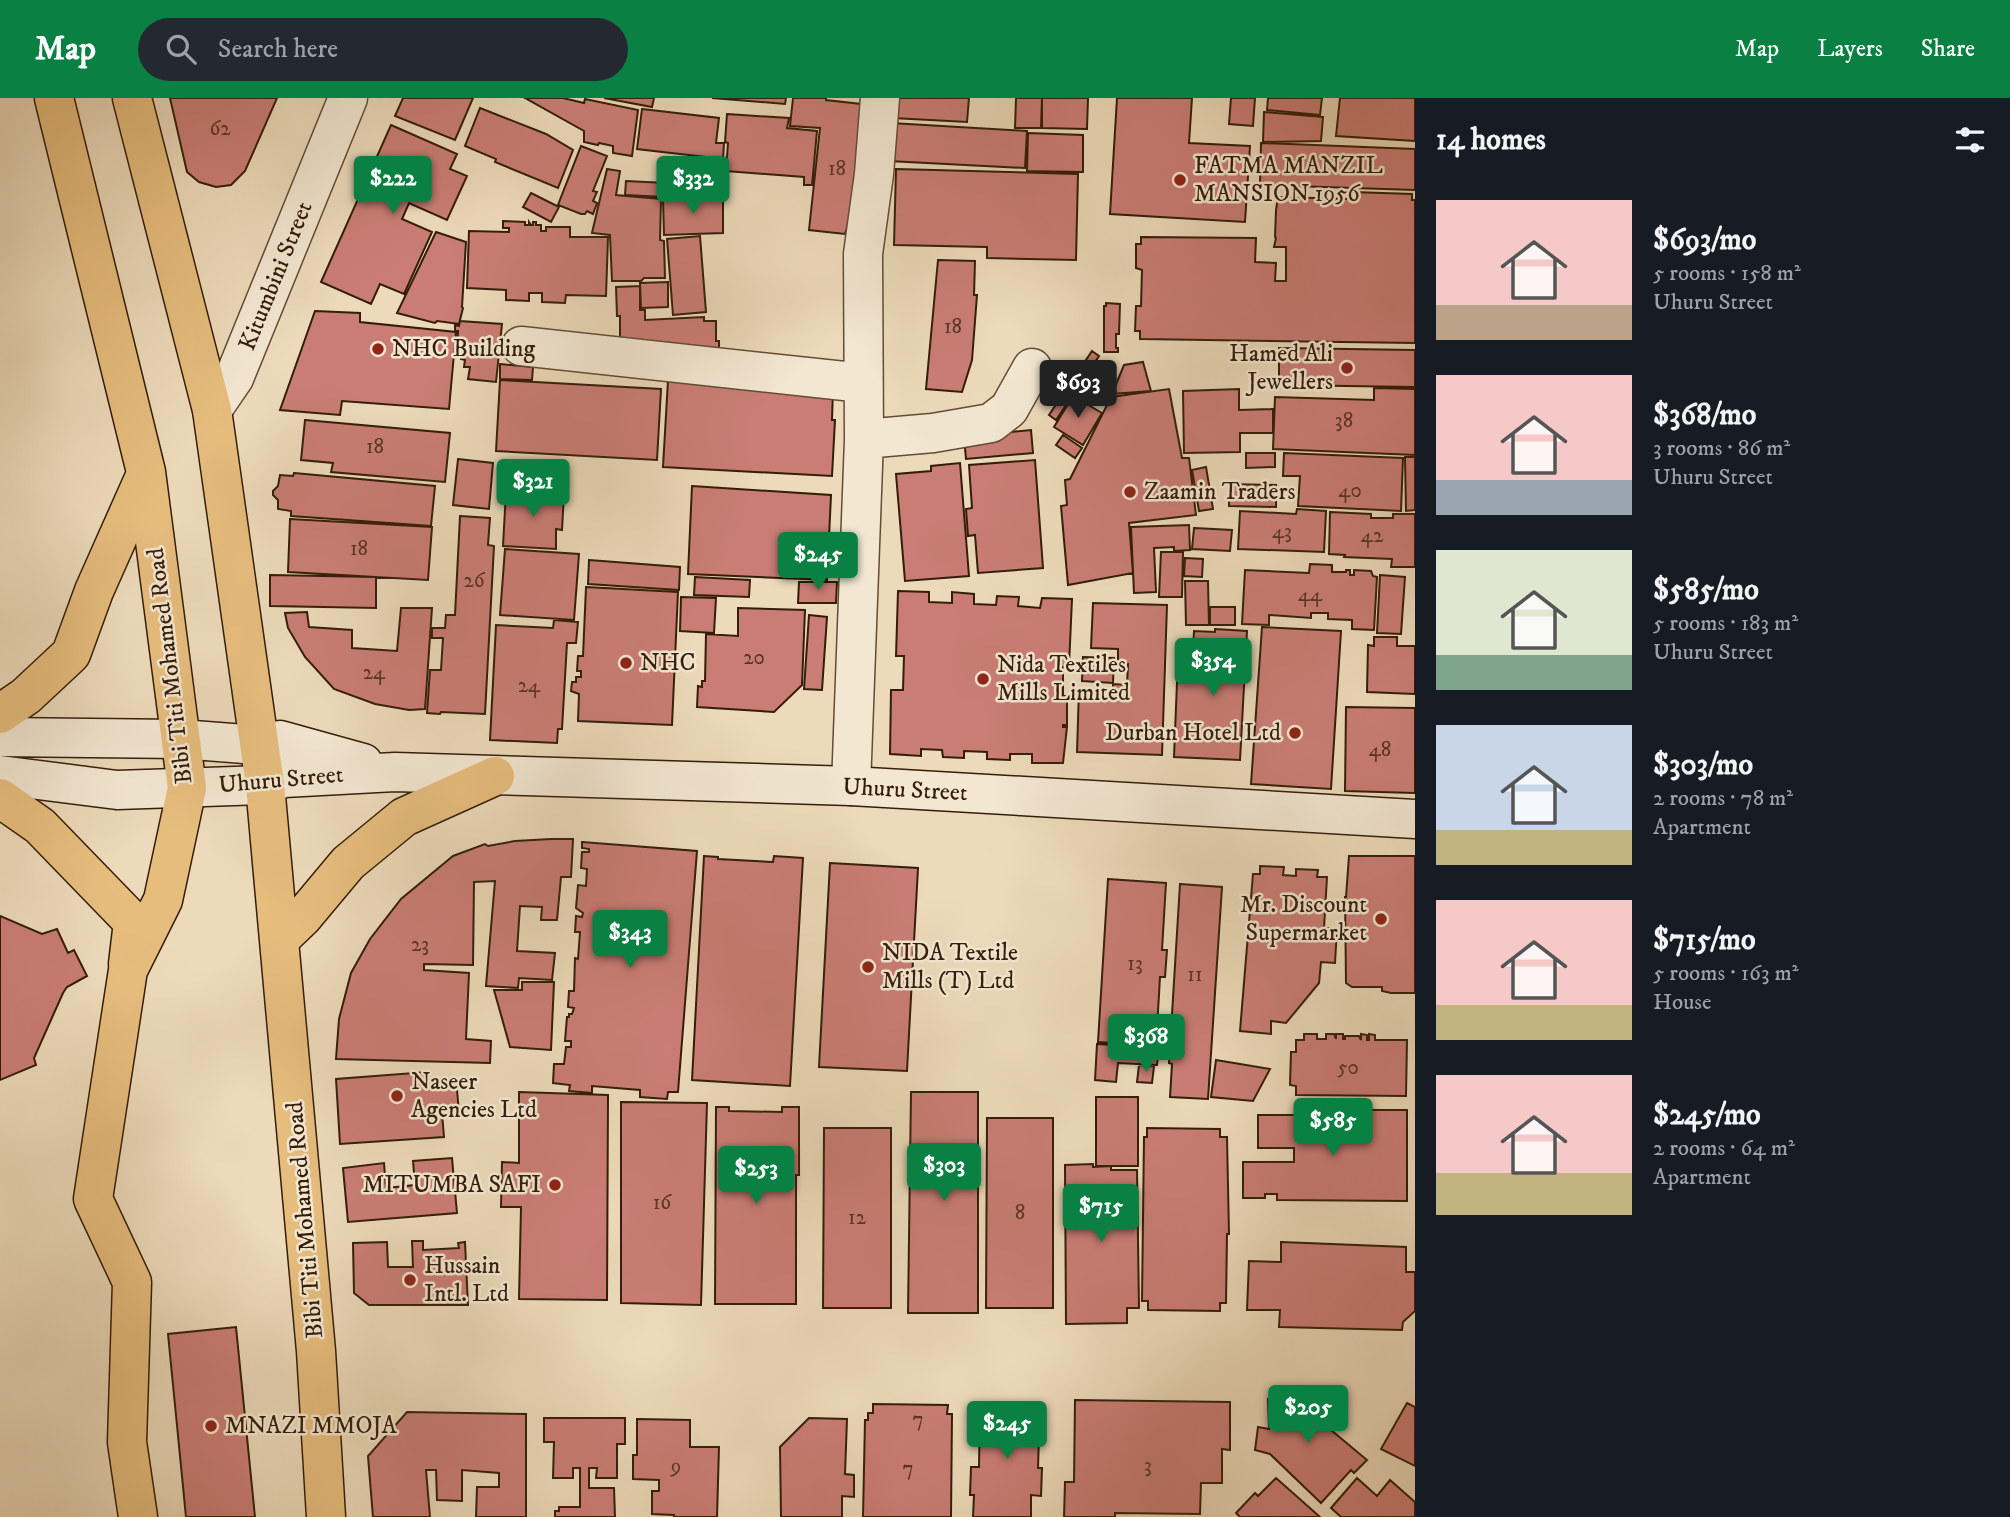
<!DOCTYPE html>
<html lang="en">
<head>
<meta charset="utf-8">
<style>
	:root { --surface:#171b24; --page:#242831; --text:#f1f3f6; --muted:#9ea1a6; --accent:#0b8043 }
	body { margin:0; font-family:"IM FELL DW Pica",serif; background:var(--page); color:var(--text); height:100vh; display:flex; flex-direction:column; font-size:26px; white-space:nowrap }
	* { box-sizing:border-box; margin:0 }
	p { font-size:23px; color:var(--muted) }
	.icon { flex:none; width:38px; height:38px; fill:none; stroke:currentColor; stroke-width:2; stroke-linecap:round; stroke-linejoin:round }
	.map { position:relative; flex:1; overflow:hidden }
	.drawer { display:flex; flex-direction:column; background:var(--surface); width:595px }
	.drawer>* { flex:none }
	.price { position:absolute; translate:-50% -60px; padding:0 16px; border-radius:7px; background:var(--accent); color:#fff; font-size:23px; line-height:46px; filter:drop-shadow(0 2px 4px #0008) }
	.price::after { content:''; position:absolute; left:50%; top:42px; width:21px; height:16px; margin-left:-10px; background:inherit; clip-path:polygon(0 0,100% 0,50% 100%) }
	.price.current { background:#222; color:#fff }
	ul { padding:0; list-style:none }
	li { display:flex; align-items:center; gap:21px; height:175px; padding:0 21px }
	li span { display:grid; place-items:center; flex:none; width:196px; height:140px; border-radius:0px; color:#555 }
	li>.icon { margin-inline-start:auto }
	span .icon { width:84px; height:84px; fill:#fffc; stroke-width:1 }
	li b { font-size:30px }
	h2 { display:flex; justify-content:space-between; align-items:center; height:84px; padding:0 21px; font-size:30px }
	header { display:flex; align-items:center; gap:42px; box-sizing:border-box; height:98px; padding:0 35px; background:var(--accent); color:#fff }
	header strong { font-size:33px }
	nav { display:flex; gap:38px; margin-inline-start:auto; font-size:24px }
	.search { width:490px; height:63px; background:var(--page); display:flex; align-items:center; gap:18px; box-sizing:border-box; padding:0 24px; border-radius:38px; color:var(--muted); font-size:26px }
	main { display:flex; flex:1; min-height:0 }
	.map>svg:first-child { display:block }
	.building { fill:#ca7d75; stroke:#341d09; stroke-width:2 }
	.lines { fill:none; stroke-linecap:round; stroke-linejoin:round }
	.minor-casing { stroke:#624c35; stroke-width:41 }
	.secondary-casing { stroke:#341d09; stroke-width:41 }
	.trunk-casing { stroke:#341d09; stroke-width:41 }
	.minor { stroke:#f3e7d2; stroke-width:38 }
	.secondary { stroke:#f3e7d2; stroke-width:38 }
	.trunk { stroke:#e6bd7d; stroke-width:38 }
	.poi-dot { fill:#8f2418; stroke:#f3e7d2; stroke-width:2.5 }
	.labels { text-anchor:middle; dominant-baseline:central; stroke-width:5; stroke-linejoin:round; paint-order:stroke }
	.number-label { font-size:21px; fill:#5a3524 }
	.poi-label { font-size:24px; fill:#341d09; stroke:#f3e7d2; text-anchor:start }
	.street-label { font-size:24px; fill:#341d09; stroke:#f3e7d2 }
</style>
</head>
<body>
<header>
<strong>Map</strong>
<div class="search"><svg class="icon" aria-label="search" viewBox="0 0 24 24"><circle cx="10" cy="10" r="6"/><path d="M15 15l6 6"/></svg>Search here</div>
<nav><a>Map</a><a>Layers</a><a>Share</a></nav>
</header>
<main>
<div class="map">
<svg width="1415" height="1419" viewBox="0 0 1415 1419">
	<rect width="100%" height="100%" fill="#ecdaba"/>
	<filter id="stains"><feTurbulence type="fractalNoise" baseFrequency=".00286" numOctaves="4"/><feColorMatrix values="0 0 0 0 .2 0 0 0 0 .09 0 0 0 0 .02 0 0 0 .5 -.17"/></filter>
	<radialGradient id="worn" r=".72"><stop offset=".6" stop-color="#630" stop-opacity="0"/><stop offset="1" stop-color="#630" stop-opacity=".3"/></radialGradient>
	<path class="building" d="M170,0H277L245,73L231,87L216,89L199,84L187,74Z
		M403,0H473L455,42L395,18Z
		M525,0H563L584,5L585,1L638,12L632,58L613,55V48L599,45L598,47L584,44V33Z
		M604,0H654L652,9Z
		M712,0H786L785,6Z
		M793,0H826V2L861,6L856,101L845,136L809,132L820,30L790,28Z
		M894,0H969L967,24L893,20Z
		M1016,0H1042L1041,30H1015Z
		M1042,0H1088L1087,31L1042,30Z
		M1117,0H1192L1189,45L1250,48L1245,124L1110,116Z
		M1231,0H1255L1253,28L1229,26Z
		M1268,0H1322L1320,17L1267,12Z
		M1340,0H1415V43L1336,38Z
		M480,10L546,36L573,52L558,90L495,64L496,61L465,48Z
		M642,11L719,20L716,45H724L723,61L637,51Z
		M1264,14L1323,19L1321,43L1263,44Z
		M727,16L789,20L787,30L817,33L812,87H804V79L726,73L728,45L725,44Z
		M891,25L1027,33L1025,70L889,63Z
		M391,27L457,56L450,71L467,78L447,122L409,105L402,121L432,134L404,196L380,186L371,206L321,184Z
		M1028,35L1083,37V74L1027,73Z
		M1261,45L1415,51V92L1260,87Z
		M581,48L607,58L593,93L597,94L593,103L597,105L593,116L587,113L585,116H581L558,107Z
		M607,71L620,73L616,97L661,101L660,142L664,143L665,180H644L641,183H612L610,137L592,135Z
		M896,71L1078,76L1076,162L987,160V149L894,147Z
		M626,83L685,86L684,100L625,97Z
		M1352,94L1412,96V102H1415V245L1140,241V233H1135L1136,208H1141L1142,172L1136,170V146H1141V139L1256,140L1255,164L1276,165L1275,183H1286V149H1274L1276,140L1275,139L1276,112L1278,99L1352,101Z
		M531,95L559,109L551,124L523,109Z
		M723,100V135L664,137L663,101Z
		M503,123L525,124V127H529V124L531,127H533V124H536V127H541V133H546V129H570V139H608L606,198L566,197L565,205L542,204V195H529V203L506,202V192L467,190L469,133L509,134V130H503Z
		M436,134L466,144L462,209L463,210L459,226L437,223L435,225L397,215Z
		M700,138L706,214L673,217L667,141Z
		M938,162L975,163L974,197H977L972,262L962,294L926,291Z
		M668,184V209L641,210L640,185Z
		M640,188V212H645V222L704,219V223H716V243H719V254L620,248V218H617L616,189Z
		M1106,205L1120,206L1119,236H1116V250H1118V254H1104V208H1106Z
		M315,213L360,215V224L456,234L449,311L342,303L340,317L280,312Z
		M460,223L502,226L496,284L468,281L470,269H464L465,262L461,261L462,253L457,252L458,233H455V227L459,228Z
		M1279,250L1415,252V289L1279,287Z
		M1092,253L1099,258L1056,322L1049,317Z
		M1143,264L1151,293L1112,296L1124,267Z
		M500,266L533,269L532,282L500,281Z
		M500,282L661,291L657,362L496,353Z
		M668,282L833,291L832,322H835L832,378L663,369Z
		M1374,290L1415,291V357L1273,351L1275,299L1374,302Z
		M1169,291L1182,360H1189L1196,417L1129,425L1133,475L1068,487L1061,408L1067,407L1065,382L1070,381L1111,299Z
		M1239,291V312L1273,311V335H1240V354L1184,355L1183,293Z
		M1073,298L1102,315L1083,347L1054,329Z
		M305,322L450,335L445,384L331,374L333,365L301,362Z
		M1031,332L1033,355L966,361L964,339Z
		M1063,337L1082,350L1075,360L1056,347Z
		M1246,355H1275V369L1246,370Z
		M1284,355L1403,360L1401,413L1298,408L1300,378H1283Z
		M1405,359H1415V412L1406,413Z
		M458,361L493,365L489,411L453,407Z
		M1035,362L1043,470L978,475L975,437L968,438L966,411L972,410L969,367Z
		M960,365L969,478L905,483L896,376L931,373V368Z
		M1206,369L1213,411L1199,413L1192,372Z
		M294,375L435,388L431,428L291,418V413L278,411V402L273,397V393L278,388L280,377L293,378Z
		M1229,386L1276,387V409L1229,408Z
		M692,388L831,397L827,482L688,476Z
		M506,393L564,396L562,432L556,431V451L503,448Z
		M1297,411L1326,413L1324,454L1238,451L1240,413L1296,416Z
		M1330,414L1371,416V420H1393V416H1415V469H1391L1392,461L1344,459L1345,457L1329,456Z
		M460,418L490,420L488,447L494,448L485,616L441,614L440,616L427,615L430,572H441L443,540H432V530H445L446,517H455Z
		M290,421L432,429L428,482L288,474Z
		M1189,427L1190,452L1174,453V449L1154,450L1156,494L1134,495L1131,429Z
		M1194,430L1232,432L1230,453L1192,451Z
		M505,451L579,456L574,522L500,517Z
		M1161,454H1183L1182,499H1159Z
		M1185,460L1203,461L1202,479L1184,478Z
		M589,462L680,469L679,492L588,486Z
		M1310,466L1332,467V474H1346V472H1350V477H1354V472L1371,473L1373,478L1377,479L1374,532L1352,531V522L1328,521V515H1311V520L1269,517V527L1242,526L1245,472L1309,475Z
		M270,477L376,479V510L270,508Z
		M1380,477L1405,479L1401,536L1377,535Z
		M695,479L750,482L749,499L694,497Z
		M1185,483H1208L1209,527H1186Z
		M799,484H837L836,505H798Z
		M586,489L678,494L672,627L578,623L579,596L571,593L572,584H576V579H581V573H577L578,558H583Z
		M898,493L929,494V504L952,505V494L974,496V506L996,507L997,498L1019,499L1018,508L1040,510L1042,500L1072,501L1069,568L1063,569V598H1067V627H1063V629H1067L1063,665H1032V656H1010V662L987,661V654L964,653V660L943,659L942,652L921,651V658L890,656L891,592H903L904,558H896Z
		M681,499L716,500L714,535L680,533Z
		M1093,505L1167,507L1162,657L1077,654L1079,591L1099,592V600H1113V586L1127,587L1128,566L1118,565V551L1091,550Z
		M1210,509H1235V527H1210Z
		M401,510H432L425,611L409,612L375,606L334,591L305,559L288,530L285,515L307,514L309,529L352,532V550L397,553Z
		M738,510L805,512L802,587L774,614L697,609L698,588L702,589V583H705L706,536L738,538Z
		M809,517L827,519L822,592L804,591Z
		M554,522L578,524L576,545H567L562,631H558L557,645L490,642L496,527L553,530Z
		M1262,529L1341,533L1331,691L1251,686Z
		M1215,531L1247,533L1240,662L1174,659L1177,584L1191,585L1194,533L1215,534Z
		M1374,539H1397V548H1415V596L1367,594L1368,547L1374,548Z
		M1083,559L1114,560L1113,585L1082,583Z
		M1346,609L1415,610V695L1345,693Z
		M551,741H573L571,779H561L557,822H541L542,809L520,808L517,853L555,855L552,882L519,880L518,890L486,888L495,783L474,784L473,867L424,866V872L469,875L466,941L491,943L490,965L336,961L339,921L351,875L370,841L401,801L453,758L485,746L488,748L515,743Z
		M582,744L697,753L678,994H668L667,1001L640,999V992L592,988V995L569,993L570,987L553,985L554,966H564L566,949H571V943H565L567,919H569V916H572L574,910L568,909L569,893H574L575,860L578,861L580,834H575L576,818L582,819L583,815L576,810L578,787L586,788L587,771L581,770L582,754H589V751L582,750Z
		M704,758L718,759V761L773,764L774,758L803,760L790,988L692,982Z
		M1349,758H1415V895H1391L1382,893V889H1352L1346,885L1345,799H1346Z
		M830,765L918,770L907,973L819,969Z
		M1260,768L1284,769L1283,777L1296,778V771L1318,772L1317,779H1327L1324,830L1337,831L1335,865L1321,864L1319,885L1286,925L1271,923V936L1240,933L1253,776H1260Z
		M1108,781L1166,785L1162,852H1167L1165,879H1160L1156,948L1098,944Z
		M1180,786L1222,789L1208,1001L1170,999L1172,966L1169,965Z
		M0,818L42,836L57,831L68,855L74,852L87,878L67,889L63,895L34,960L36,967L0,982Z
		M522,884H554L551,952L510,949L494,892H522Z
		M1304,936H1317V941H1326V936H1334L1336,941V936H1343V941H1345V938H1359L1361,942V936L1367,937V942H1369V936L1375,937V942H1407L1406,998L1296,997V988L1290,987L1291,954H1296V942H1304Z
		M1097,946L1159,950L1157,967L1118,965L1116,984L1095,982Z
		M1216,962L1270,971L1253,1003L1211,999Z
		M1139,967L1154,968L1152,985L1137,984Z
		M427,974L428,982L456,980L459,1015H442L444,1039L340,1046L336,981Z
		M519,994L608,997L607,1202L519,1201L521,1109H501L502,1064L519,1065Z
		M911,994H978V1215H908Z
		M1096,999H1138V1068H1096Z
		M621,1004L707,1005L701,1207L621,1205Z
		M716,1009H729V1013L782,1014V1009H799V1077H796V1206H715Z
		M1369,1012H1407V1103L1277,1102V1096H1265V1100H1243V1064H1294V1050H1258V1017H1369Z
		M987,1020H1053V1210H986Z
		M824,1030H891V1210H823Z
		M1147,1030L1220,1031V1039H1227L1229,1136H1227L1226,1205H1220V1213L1148,1212V1203H1142L1144,1039H1147Z
		M452,1060L457,1115L348,1124L343,1070L384,1065L386,1090L415,1087L413,1063Z
		M1093,1066V1069L1111,1068V1072H1137L1139,1210H1127V1225L1066,1226L1065,1067Z
		M412,1143H423V1152L459,1150L458,1145L465,1144L468,1207H369L354,1195L353,1145L387,1144L388,1169H413Z
		M1281,1144L1406,1149V1174H1415V1213L1403,1224L1402,1232L1279,1229L1280,1212H1247L1249,1163L1281,1164Z
		M236,1229L255,1419H186L168,1236Z
		M1268,1301L1331,1302V1332L1367,1362L1354,1375L1351,1372L1321,1405L1270,1356L1255,1352L1258,1329L1269,1331Z
		M1075,1302L1230,1304V1352L1222,1351V1385H1201L1200,1416L1115,1415V1419H1064L1065,1384H1074Z
		M980,1304L1040,1306L1038,1370H1042L1041,1398L1031,1397V1419H973L974,1397H970L971,1369H979Z
		M1407,1305L1415,1309V1368L1381,1351Z
		M873,1306L948,1307L947,1316H952L951,1419H863L865,1322H868V1315H873Z
		M407,1314L526,1316V1419H476L477,1389H499V1375L462,1372V1403L437,1402L436,1372H426L430,1419H373L368,1358Z
		M544,1320H625V1346H617V1380H596L597,1370H589V1390H614L615,1419H555V1413H559V1409H580V1370H573V1380H553L554,1344H544Z
		M809,1320L847,1321L845,1376L854,1377V1399L842,1398V1419H781L780,1349Z
		M637,1321L690,1322V1349H719L717,1419H674V1417L652,1416V1393H659V1382L633,1381V1357H637Z
		M1276,1380L1320,1419H1240L1236,1415L1255,1395L1258,1398Z
		M1357,1380L1377,1398L1390,1382L1415,1404V1419H1341L1331,1410Z"/>
	<g class="lines">
		<defs>
			<path id="minor" d="M521,248L863,285
				M212,312L234,280L348,0
				M864,341L933,335L991,325L1009,311L1032,270
				M851,688L864,341L863,156L874,76L880,0"/>
			<path id="secondary" d="M0,639L180,641L258,647L280,642L363,665
				M0,677L117,692L265,687L284,680L395,674L851,688L1415,721"/>
			<path id="trunk" d="M54,0L146,374L187,690L163,802L128,872L93,1101L132,1184L127,1344L138,1419
				M132,0L212,312L265,687L316,1253L326,1419
				M0,616L26,598L71,556L94,493L146,376
				M0,700L40,728L133,824L128,866
				M280,841L302,820L348,765L404,719L495,678"/>
		</defs>
		<use href="#minor" class="minor-casing"/>
		<use href="#secondary" class="secondary-casing"/>
		<use href="#trunk" class="trunk-casing"/>
		<use href="#minor" class="minor"/>
		<use href="#secondary" class="secondary"/>
		<use href="#trunk" class="trunk"/>
	</g>
	<g class="poi-dot">
		<circle cx="1180" cy="82" r="7"/>
		<circle cx="378" cy="251" r="7"/>
		<circle cx="1347" cy="270" r="7"/>
		<circle cx="1130" cy="394" r="7"/>
		<circle cx="626" cy="565" r="7"/>
		<circle cx="983" cy="581" r="7"/>
		<circle cx="1295" cy="635" r="7"/>
		<circle cx="1381" cy="821" r="7"/>
		<circle cx="868" cy="869" r="7"/>
		<circle cx="397" cy="998" r="7"/>
		<circle cx="555" cy="1087" r="7"/>
		<circle cx="410" cy="1182" r="7"/>
		<circle cx="211" cy="1328" r="7"/>
	</g>
	<g class="labels">
		<g class="number-label">
			<text x="220" y="31">62</text>
			<text x="837" y="71">18</text>
			<text x="953" y="229">18</text>
			<text x="1344" y="323">38</text>
			<text x="375" y="349">18</text>
			<text x="1350" y="393">40</text>
			<text x="1282" y="434">43</text>
			<text x="1372" y="438">42</text>
			<text x="359" y="451">18</text>
			<text x="474" y="483">26</text>
			<text x="1310" y="497">44</text>
			<text x="754" y="560">20</text>
			<text x="374" y="575">24</text>
			<text x="529" y="588">24</text>
			<text x="1380" y="652">48</text>
			<text x="420" y="847">23</text>
			<text x="1135" y="866">13</text>
			<text x="1195" y="877">11</text>
			<text x="1348" y="970">50</text>
			<text x="662" y="1105">16</text>
			<text x="1020" y="1115">8</text>
			<text x="857" y="1120">12</text>
			<text x="918" y="1322">7</text>
			<text x="1148" y="1368">3</text>
			<text x="676" y="1369">9</text>
			<text x="908" y="1371">7</text>
		</g>
		<g class="poi-label">
			<text x="1194" y="68">FATMA MANZIL<tspan x="1194" dy="28">MANSION 1956</tspan></text>
			<text x="392" y="251">NHC Building</text>
			<text x="1333" y="256" text-anchor="end">Hamed Ali<tspan x="1333" dy="28">Jewellers</tspan></text>
			<text x="1144" y="394">Zaamin Traders</text>
			<text x="640" y="565">NHC</text>
			<text x="997" y="567">Nida Textiles<tspan x="997" dy="28">Mills Limited</tspan></text>
			<text x="1281" y="635" text-anchor="end">Durban Hotel Ltd</text>
			<text x="1367" y="807" text-anchor="end">Mr. Discount<tspan x="1367" dy="28">Supermarket</tspan></text>
			<text x="882" y="855">NIDA Textile<tspan x="882" dy="28">Mills (T) Ltd</tspan></text>
			<text x="411" y="984">Naseer<tspan x="411" dy="28">Agencies Ltd</tspan></text>
			<text x="541" y="1087" text-anchor="end">MITUMBA SAFI</text>
			<text x="424" y="1168">Hussain<tspan x="424" dy="28">Intl. Ltd</tspan></text>
			<text x="225" y="1328">MNAZI MMOJA</text>
		</g>
		<g class="street-label">
			<text transform="translate(276 178) rotate(-68)">Kitumbini Street</text>
			<text transform="translate(170 568) rotate(-97)">Bibi Titi Mohamed Road</text>
			<text transform="translate(281 682) rotate(-5)">Uhuru Street</text>
			<text transform="translate(905 692) rotate(3)">Uhuru Street</text>
			<text transform="translate(305 1122) rotate(-95)">Bibi Titi Mohamed Road</text>
		</g>
	</g>
	<rect width="100%" height="100%" filter="url(#stains)"/>
	<rect width="100%" height="100%" fill="url(#worn)"/>
</svg>
<b class="price" style="left:393px;top:118px">$222</b>
<b class="price" style="left:693px;top:118px">$332</b>
<b class="price current" style="left:1078px;top:322px">$693</b>
<b class="price" style="left:533px;top:421px">$321</b>
<b class="price" style="left:818px;top:494px">$245</b>
<b class="price" style="left:1213px;top:600px">$354</b>
<b class="price" style="left:630px;top:872px">$343</b>
<b class="price" style="left:1146px;top:976px">$368</b>
<b class="price" style="left:1333px;top:1060px">$585</b>
<b class="price" style="left:944px;top:1105px">$303</b>
<b class="price" style="left:756px;top:1108px">$253</b>
<b class="price" style="left:1101px;top:1146px">$715</b>
<b class="price" style="left:1308px;top:1347px">$205</b>
<b class="price" style="left:1007px;top:1363px">$245</b>
</div>
<section class="drawer">
<h2>14 homes<svg class="icon" aria-label="filters" viewBox="0 0 24 24"><path d="M4 7h16M4 17h16"/><circle cx="9" cy="7" r="2"/><circle cx="15" cy="17" r="2"/></svg></h2>
<ul>
<li><span style="background:linear-gradient(#f6c9c9 75%,#b9a48a 0)"><svg class="icon" aria-label="home" viewBox="0 0 24 24"><path d="M3 11l9-7 9 7M6 9v11h12V9"/></svg></span><div><b>$693/mo</b><p>5 rooms · 158 m²</p><p>Uhuru Street</p></div></li>
<li><span style="background:linear-gradient(#f6c9c9 75%,#9aa5b1 0)"><svg class="icon" aria-label="home" viewBox="0 0 24 24"><path d="M3 11l9-7 9 7M6 9v11h12V9"/></svg></span><div><b>$368/mo</b><p>3 rooms · 86 m²</p><p>Uhuru Street</p></div></li>
<li><span style="background:linear-gradient(#dfe7d0 75%,#7fa58c 0)"><svg class="icon" aria-label="home" viewBox="0 0 24 24"><path d="M3 11l9-7 9 7M6 9v11h12V9"/></svg></span><div><b>$585/mo</b><p>5 rooms · 183 m²</p><p>Uhuru Street</p></div></li>
<li><span style="background:linear-gradient(#c9d6e8 75%,#c2b280 0)"><svg class="icon" aria-label="home" viewBox="0 0 24 24"><path d="M3 11l9-7 9 7M6 9v11h12V9"/></svg></span><div><b>$303/mo</b><p>2 rooms · 78 m²</p><p>Apartment</p></div></li>
<li><span style="background:linear-gradient(#f6c9c9 75%,#c2b280 0)"><svg class="icon" aria-label="home" viewBox="0 0 24 24"><path d="M3 11l9-7 9 7M6 9v11h12V9"/></svg></span><div><b>$715/mo</b><p>5 rooms · 163 m²</p><p>House</p></div></li>
<li><span style="background:linear-gradient(#f6c9c9 70%,#c2b280 0)"><svg class="icon" aria-label="home" viewBox="0 0 24 24"><path d="M3 11l9-7 9 7M6 9v11h12V9"/></svg></span><div><b>$245/mo</b><p>2 rooms · 64 m²</p><p>Apartment</p></div></li>
</ul>
</section>
</main>
</body>
</html>
